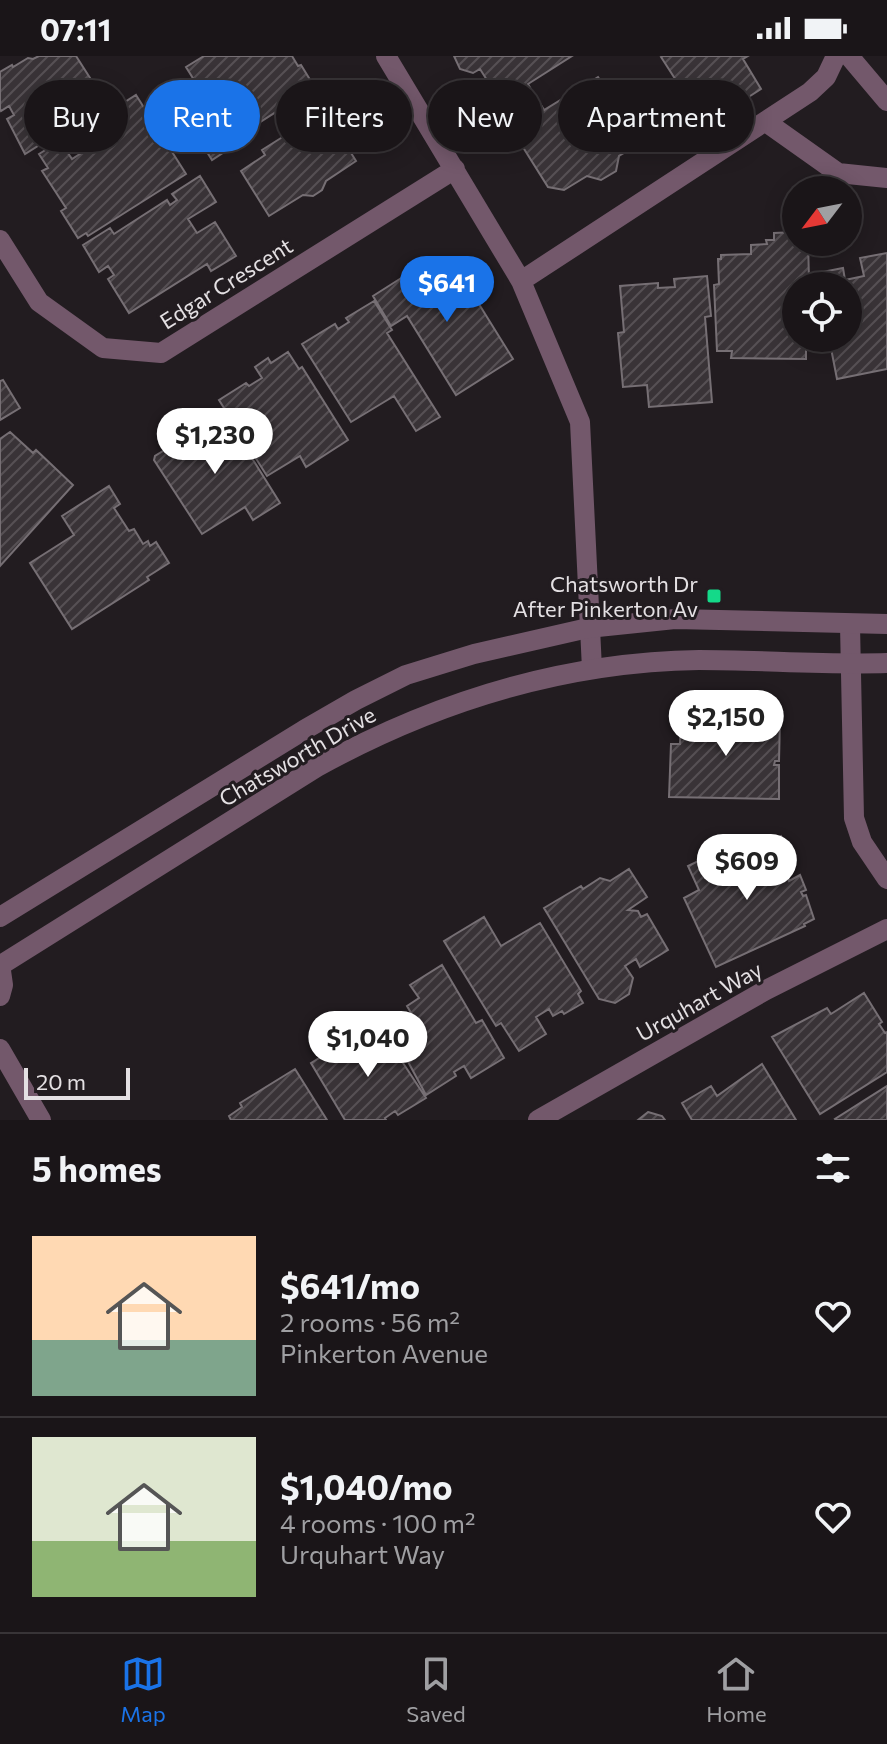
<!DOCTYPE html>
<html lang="en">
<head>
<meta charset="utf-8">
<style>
	:root { --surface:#1a1518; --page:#272225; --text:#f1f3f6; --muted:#9f9fa2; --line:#383437; --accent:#1a73e8 }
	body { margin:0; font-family:Commissioner,sans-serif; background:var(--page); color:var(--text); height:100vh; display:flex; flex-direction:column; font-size:30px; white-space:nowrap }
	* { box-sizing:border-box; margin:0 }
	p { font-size:26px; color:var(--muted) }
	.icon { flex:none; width:44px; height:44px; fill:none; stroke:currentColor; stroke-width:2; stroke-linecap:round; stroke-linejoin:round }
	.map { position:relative; height:1064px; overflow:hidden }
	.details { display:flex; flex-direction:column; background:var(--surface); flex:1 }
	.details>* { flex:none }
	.hud { position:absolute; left:24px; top:24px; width:840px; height:72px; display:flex; gap:16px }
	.needle { width:52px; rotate:238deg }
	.controls { position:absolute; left:782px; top:120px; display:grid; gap:16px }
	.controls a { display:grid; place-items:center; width:80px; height:80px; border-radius:50%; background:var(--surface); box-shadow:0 4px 20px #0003,0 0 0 2px var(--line); font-size:40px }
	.scale { position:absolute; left:24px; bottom:20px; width:106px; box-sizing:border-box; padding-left:8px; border:4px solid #e4e0e3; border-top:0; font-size:22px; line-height:28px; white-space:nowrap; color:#e4e0e3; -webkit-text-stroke:6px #221c20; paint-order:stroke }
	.price { position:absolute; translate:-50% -68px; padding:0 18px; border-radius:28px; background:#fff; color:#222; font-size:26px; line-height:52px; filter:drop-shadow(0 2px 4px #0008) }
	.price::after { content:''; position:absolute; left:50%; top:48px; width:24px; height:18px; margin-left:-12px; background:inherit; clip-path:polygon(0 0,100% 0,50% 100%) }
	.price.active { background:var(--accent); color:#fff }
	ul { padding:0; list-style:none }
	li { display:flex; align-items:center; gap:24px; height:200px; padding:0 32px }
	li+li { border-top:2px solid var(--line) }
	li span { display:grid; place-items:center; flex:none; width:224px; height:160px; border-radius:0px; color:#555 }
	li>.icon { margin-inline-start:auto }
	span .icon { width:96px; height:96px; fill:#fffc; stroke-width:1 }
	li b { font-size:34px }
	h2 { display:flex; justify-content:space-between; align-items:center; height:96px; padding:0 32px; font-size:34px }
	.tag { padding:0 28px; border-radius:36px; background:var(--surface); box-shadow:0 4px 20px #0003,0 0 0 2px var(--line); font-size:28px; line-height:72px }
	.tag.active { background:var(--accent); color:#fff }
	.status { display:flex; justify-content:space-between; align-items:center; height:56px; padding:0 40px; background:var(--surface); direction:ltr }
	.status svg { height:22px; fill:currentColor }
	.tab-bar { display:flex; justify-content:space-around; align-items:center; height:112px; border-top:2px solid var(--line); background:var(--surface); font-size:22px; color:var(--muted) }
	.tab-bar a { display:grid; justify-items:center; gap:4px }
	.tab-bar .active { color:var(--accent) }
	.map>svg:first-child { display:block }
	.building { fill:url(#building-hatch); stroke:#766f74; stroke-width:2 }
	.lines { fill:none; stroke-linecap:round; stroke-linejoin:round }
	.minor { stroke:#73586b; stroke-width:20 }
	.tertiary { stroke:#73586b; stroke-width:20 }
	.poi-dot { fill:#14d989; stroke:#221c20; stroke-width:3 }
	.labels { text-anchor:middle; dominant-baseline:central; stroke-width:6; stroke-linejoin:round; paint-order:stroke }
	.street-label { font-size:22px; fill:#e4e0e3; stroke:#221c20 }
	.poi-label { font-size:22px; fill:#e4e0e3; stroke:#221c20; text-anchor:end }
</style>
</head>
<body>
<div class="status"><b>07:11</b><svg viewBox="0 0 49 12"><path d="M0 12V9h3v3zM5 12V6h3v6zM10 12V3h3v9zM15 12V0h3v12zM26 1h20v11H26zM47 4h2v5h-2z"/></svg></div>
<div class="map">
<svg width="887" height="1064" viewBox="0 0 887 1064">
	<defs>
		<pattern id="building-hatch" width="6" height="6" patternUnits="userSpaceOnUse" patternTransform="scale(2)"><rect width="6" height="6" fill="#393337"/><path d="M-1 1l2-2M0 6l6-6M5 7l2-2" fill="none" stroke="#565054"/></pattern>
	</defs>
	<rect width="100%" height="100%" fill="#221c20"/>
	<path class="building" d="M39,0H76L106,47L25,98L7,63L14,59L9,50L1,55L0,53V16L12,9L13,11L28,2L33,3Z
		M204,0H292L298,10L301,9L320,40L292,58L287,49L232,84L235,89L212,104L194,75L217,61L186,11Z
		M454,0H572L528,28L533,37L506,54L480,13L473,17L460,13Z
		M663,0H748L743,3L761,33L739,47L734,39L690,67L670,34L679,29L661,1Z
		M598,21L608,37L628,25L660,75L619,100L616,115L601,124L587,120L564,134L548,131L509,69L541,49L544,54Z
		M136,39L186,118L88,180L86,177L78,182L61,155L66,152L42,115L48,112L39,98L60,85L72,103L89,92L79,75Z
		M323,45L342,74L338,76L356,105L326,125L322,134L313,140L303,139L269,160L241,115L265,99L262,94L300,70L295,62Z
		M200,120L216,146L188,163L197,177L215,166L236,200L211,215L207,208L129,257L108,223L114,219L108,210L99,216L83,189L110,172L114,178L167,144L170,149L177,144L172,138Z
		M796,176V186H808L809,223H804V230H796V282H806V303L731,302L732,295H717L714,229L719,228L718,203H721V199L751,198V189L767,188L766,184H774V177Z
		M887,197V313L837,323L829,282H848V230H812V218L843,212L845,224L864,220L860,202Z
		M451,203L513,303L456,339L407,260L391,270L373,240L406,219L412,228Z
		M707,220L711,260L705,261L712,346L649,351L647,329L623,331L618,277L624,276L620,230L658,227V232L675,231L674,223Z
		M374,245L392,274L387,277L440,361L416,375L394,340L351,366L302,288L335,268L338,273L349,266L346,262Z
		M288,296L299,313L302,311L348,384L306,411L300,400L267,420L219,344L246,327L249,330L262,322L255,311L268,302L271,307Z
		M3,324L20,352L0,364V325Z
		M217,357L236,386L240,383L280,447L253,464L245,451L202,478L154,404L155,400L176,387L178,390L185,385L188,389L195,385L188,375Z
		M10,376L33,397L36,394L73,429L0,510V383Z
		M109,430L120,448L114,452L129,475L134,473L143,488L148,485L150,490L156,486L169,507L147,521L149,524L72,573L30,507L74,479L62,460Z
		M681,660L780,662L779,705H775L774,709H779V743L669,741L671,688H680Z
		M781,780L795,809L784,814L789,825L800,819L806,834L801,836L803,840L806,839L814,863L804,868L805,870L716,911L684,842L699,834L688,810L715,797L723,814L753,800L750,795Z
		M629,813L647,841L628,854L638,855L641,861L647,858L668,894L640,911L636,903L625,910L633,922L629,938L615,947L599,943L544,852L581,830L583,833L600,822L610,825Z
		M484,861L501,890L540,867L581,935L578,938L583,947L564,958L562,955L553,960L549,953L536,961L546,978L519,995L501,967L496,970L444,885Z
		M442,909L476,967L482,964L504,1002L471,1022L464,1010L454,1016L456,1020L426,1039L392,976L414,962L407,950L419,942L410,929Z
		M864,937L882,966L879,968L885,977L887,976V1016L820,1058L772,981L827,952L831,958Z
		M365,974L370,982L382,975L426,1042L398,1059L395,1055L385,1062L386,1064H345L311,1007Z
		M762,1008L796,1064H692L682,1047L711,1030L717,1040Z
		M295,1013L327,1064H231L229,1060L242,1051L240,1047Z
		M887,1030V1064H836L835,1063Z
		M648,1056L662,1060L665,1064H638Z"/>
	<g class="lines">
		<path class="minor" d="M386,0L521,225L580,366L592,613
			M849,0L887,45
			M766,66L838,117L887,122
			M0,184L39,246L103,292L161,297L455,113
			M521,225L810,36L826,21L836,0
			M850,569L854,762L862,786L887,823
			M0,993L41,1064
			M538,1064L766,934L887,873"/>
		<path class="tertiary" d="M0,861L304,674L356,644L406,619L474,598L588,572L675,563L887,568
			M0,908L3,929L0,940
			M1,909L317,711C435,646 564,606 699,604C762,604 824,609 887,607"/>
	</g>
	<rect class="poi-dot" x="706" y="532" width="16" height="16" rx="4"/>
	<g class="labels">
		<g class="street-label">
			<text transform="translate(226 227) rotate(-32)">Edgar Crescent</text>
			<text transform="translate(297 700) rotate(-30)">Chatsworth Drive</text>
			<text transform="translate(699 945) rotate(-29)">Urquhart Way</text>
		</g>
		<g class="poi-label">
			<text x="698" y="527">Chatsworth Dr<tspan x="698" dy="25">After Pinkerton Av</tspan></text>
		</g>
	</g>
</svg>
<div class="controls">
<a><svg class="needle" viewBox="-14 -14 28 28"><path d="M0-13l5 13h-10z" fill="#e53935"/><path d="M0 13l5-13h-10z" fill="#9f9fa2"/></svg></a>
<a><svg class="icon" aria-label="locate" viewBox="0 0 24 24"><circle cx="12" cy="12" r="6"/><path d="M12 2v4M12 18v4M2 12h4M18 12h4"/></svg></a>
</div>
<div class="scale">20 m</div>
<b class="price active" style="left:447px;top:268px">$641</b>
<b class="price" style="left:215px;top:420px">$1,230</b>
<b class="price" style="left:726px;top:702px">$2,150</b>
<b class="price" style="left:747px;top:846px">$609</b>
<b class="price" style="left:368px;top:1023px">$1,040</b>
<div class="hud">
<a class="tag">Buy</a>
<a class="tag active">Rent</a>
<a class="tag">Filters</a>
<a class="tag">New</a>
<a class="tag">Apartment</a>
</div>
</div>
<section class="details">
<h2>5 homes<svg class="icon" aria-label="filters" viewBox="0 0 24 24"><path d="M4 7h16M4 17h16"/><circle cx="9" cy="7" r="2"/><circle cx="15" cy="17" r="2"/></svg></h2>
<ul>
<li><span style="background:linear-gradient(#ffd9b3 65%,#7fa58c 0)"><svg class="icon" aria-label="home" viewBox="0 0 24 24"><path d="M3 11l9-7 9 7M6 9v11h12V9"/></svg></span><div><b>$641/mo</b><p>2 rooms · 56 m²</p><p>Pinkerton Avenue</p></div><svg class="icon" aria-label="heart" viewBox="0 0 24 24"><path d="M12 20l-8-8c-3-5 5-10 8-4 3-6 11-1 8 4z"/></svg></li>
<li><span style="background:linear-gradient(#dfe7d0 65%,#8fb573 0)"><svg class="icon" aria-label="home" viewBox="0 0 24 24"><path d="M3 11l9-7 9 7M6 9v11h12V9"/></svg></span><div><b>$1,040/mo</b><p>4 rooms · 100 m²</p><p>Urquhart Way</p></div><svg class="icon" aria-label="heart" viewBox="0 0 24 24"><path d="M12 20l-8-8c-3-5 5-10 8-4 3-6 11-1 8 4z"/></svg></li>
</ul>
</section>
<nav class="tab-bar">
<a class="active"><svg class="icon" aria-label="map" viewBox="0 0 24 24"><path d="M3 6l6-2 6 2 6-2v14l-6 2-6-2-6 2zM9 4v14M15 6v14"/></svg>Map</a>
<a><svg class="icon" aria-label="saved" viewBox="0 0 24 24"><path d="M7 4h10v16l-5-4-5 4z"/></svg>Saved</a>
<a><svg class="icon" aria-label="home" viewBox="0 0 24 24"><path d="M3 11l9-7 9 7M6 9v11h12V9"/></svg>Home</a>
</nav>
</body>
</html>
